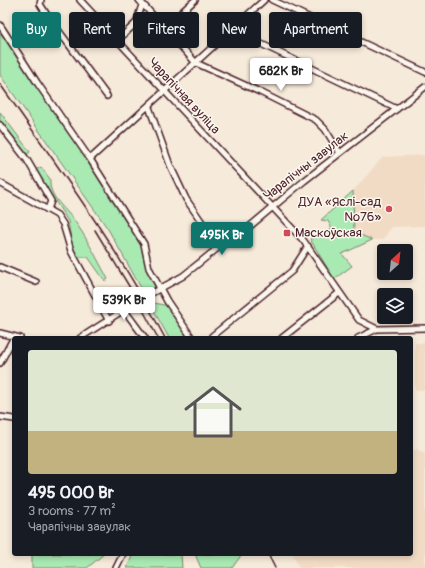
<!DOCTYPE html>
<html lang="en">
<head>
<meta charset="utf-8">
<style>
	:root { --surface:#171b24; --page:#242831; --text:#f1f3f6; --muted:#9ea1a6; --accent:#0f766e }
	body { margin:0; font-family:Pangolin,sans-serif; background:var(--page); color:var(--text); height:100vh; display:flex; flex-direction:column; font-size:15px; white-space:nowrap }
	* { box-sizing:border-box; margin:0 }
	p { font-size:13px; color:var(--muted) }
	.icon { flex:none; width:22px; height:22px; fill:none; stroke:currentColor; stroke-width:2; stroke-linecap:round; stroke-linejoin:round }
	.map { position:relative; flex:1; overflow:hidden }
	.details { position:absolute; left:12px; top:336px; width:401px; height:220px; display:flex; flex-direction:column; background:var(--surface); border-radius:4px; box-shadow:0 2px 6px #0003 }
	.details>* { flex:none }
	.banner { position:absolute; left:12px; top:12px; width:401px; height:36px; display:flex; gap:8px }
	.needle { width:26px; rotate:27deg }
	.controls { position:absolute; left:377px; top:244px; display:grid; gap:8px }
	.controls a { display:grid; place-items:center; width:36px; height:36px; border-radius:4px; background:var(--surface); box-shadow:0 2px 6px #0003; font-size:20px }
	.price { position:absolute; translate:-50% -34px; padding:0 9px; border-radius:4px; background:#fff; color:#222; font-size:13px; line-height:26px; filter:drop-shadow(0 1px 2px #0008) }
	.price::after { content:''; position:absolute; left:50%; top:24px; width:12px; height:9px; margin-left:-6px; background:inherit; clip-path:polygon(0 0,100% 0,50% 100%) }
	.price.active { background:var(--accent); color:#fff }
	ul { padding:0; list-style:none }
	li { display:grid; align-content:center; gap:8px; height:212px; padding:0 16px }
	li span { display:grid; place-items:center; height:124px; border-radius:4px; color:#555 }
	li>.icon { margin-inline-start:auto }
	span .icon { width:72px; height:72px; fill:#fffc; stroke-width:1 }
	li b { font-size:17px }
	.chip { padding:0 14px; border-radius:4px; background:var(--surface); box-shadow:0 2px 6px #0003; font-size:14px; line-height:36px }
	.chip.active { background:var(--accent); color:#fff }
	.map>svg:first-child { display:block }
	.built { fill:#f1dbc5 }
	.green { fill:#a9eab3; stroke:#7a846f }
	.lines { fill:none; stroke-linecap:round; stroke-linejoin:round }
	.minor-casing { stroke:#4a1f2b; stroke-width:8 }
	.minor { stroke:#fbf7ec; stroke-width:5 }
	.rail { stroke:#4a1f2b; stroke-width:1.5 }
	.poi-dot { fill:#d1495b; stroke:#fbf7ec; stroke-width:1.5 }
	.labels { text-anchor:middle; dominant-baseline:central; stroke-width:3; stroke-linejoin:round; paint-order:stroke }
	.street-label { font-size:13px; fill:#4a1f2b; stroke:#fbf7ec }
	.poi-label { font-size:13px; fill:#4a1f2b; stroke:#fbf7ec; text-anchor:end }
</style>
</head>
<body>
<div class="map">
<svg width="425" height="568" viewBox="0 0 425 568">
	<rect width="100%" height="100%" fill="#f6eada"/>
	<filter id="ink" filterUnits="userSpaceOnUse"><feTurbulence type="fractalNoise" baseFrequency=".025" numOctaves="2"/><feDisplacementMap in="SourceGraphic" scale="8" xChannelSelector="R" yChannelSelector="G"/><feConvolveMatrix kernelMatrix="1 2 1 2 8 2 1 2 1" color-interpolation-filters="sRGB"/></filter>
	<g filter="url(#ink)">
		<path class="built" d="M425,155V226L391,227L383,240H372L354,233L353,191L383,157Z
			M415,343H425V390H415Z
			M417,449L425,454V568H299L293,554H411V451Z"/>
		<path class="green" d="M0,32L86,159L141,245L145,264L155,287L144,293L108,229L0,75Z
			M0,112L30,152L26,155L0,120Z
			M41,167L50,179C48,196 65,208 74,220C87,238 97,259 108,279L105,281L88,257H78L72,245L68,221L35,170Z
			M353,191L354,232L372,240L342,254L352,266L334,279L310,239L332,229L328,221L321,220Z
			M149,302L169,306L188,338H169Z
			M32,554H104L87,568H32Z
			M133,554H181L182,568H127Z
			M195,554H242L232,568H201Z"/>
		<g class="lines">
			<defs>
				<path id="minor" d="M41,0L40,4L47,15L107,96
					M80,0L303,240L359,320L377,329L425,328
					M139,0L196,63L260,92L316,120L325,129L340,153
					M272,0L425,72
					M0,25L38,84L90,159L144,244L149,268L167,301L192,338
					M164,28L195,0
					M232,30L397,109
					M118,40L136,23L142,5
					M149,107L170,165L186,199L219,247
					M0,125L27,160L51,201L48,209
					M90,159L264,0
					M0,183L57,215L63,224L71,251L109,321
					M0,267L36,282
					M125,311L145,338
					M0,333L20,338
					M212,336L292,271L308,246
					M80,338L141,299L183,276L219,247L237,237L304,181L425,87
					M282,338L339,293
					M358,338L377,329
					M0,363L14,337
					M0,417L14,419
					M116,568L123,554"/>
			</defs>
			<use href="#minor" class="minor-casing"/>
			<use href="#minor" class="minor"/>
			<path class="rail" d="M0,84C58,167 118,248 165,338
				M95,230L138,301L158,338
				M268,554L275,568"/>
		</g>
	</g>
	<g class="poi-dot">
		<circle cx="389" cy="209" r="4"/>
		<rect x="283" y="229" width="8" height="8" rx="2"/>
	</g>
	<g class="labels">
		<g class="street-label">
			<text transform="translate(184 96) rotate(47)">Чарапічная вуліца</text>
			<text transform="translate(306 166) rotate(-38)">Чарапічны завулак</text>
		</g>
		<g class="poi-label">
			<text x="381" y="202">ДУА «Яслі-сад<tspan x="381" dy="15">№76»</tspan></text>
			<text x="295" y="233" text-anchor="start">Маскоўская</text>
		</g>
	</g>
</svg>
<div class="controls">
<a><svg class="needle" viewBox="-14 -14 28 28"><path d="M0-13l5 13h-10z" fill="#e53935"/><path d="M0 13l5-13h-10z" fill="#9ea1a6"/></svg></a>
<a><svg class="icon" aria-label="layers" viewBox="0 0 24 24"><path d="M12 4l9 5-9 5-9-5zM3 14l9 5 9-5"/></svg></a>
</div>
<b class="price" style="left:281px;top:92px">682K Br</b>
<b class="price active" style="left:222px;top:256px">495K Br</b>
<b class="price" style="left:124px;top:321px">539K Br</b>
<div class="banner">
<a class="chip active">Buy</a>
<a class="chip">Rent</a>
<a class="chip">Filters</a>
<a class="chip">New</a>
<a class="chip">Apartment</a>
</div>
<section class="details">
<ul>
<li><span style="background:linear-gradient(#dfe7d0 65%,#c2b280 0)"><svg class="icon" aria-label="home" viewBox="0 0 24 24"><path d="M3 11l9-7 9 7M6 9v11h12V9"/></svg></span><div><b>495 000 Br</b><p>3 rooms · 77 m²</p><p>Чарапічны завулак</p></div></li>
</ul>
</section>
</div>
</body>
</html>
